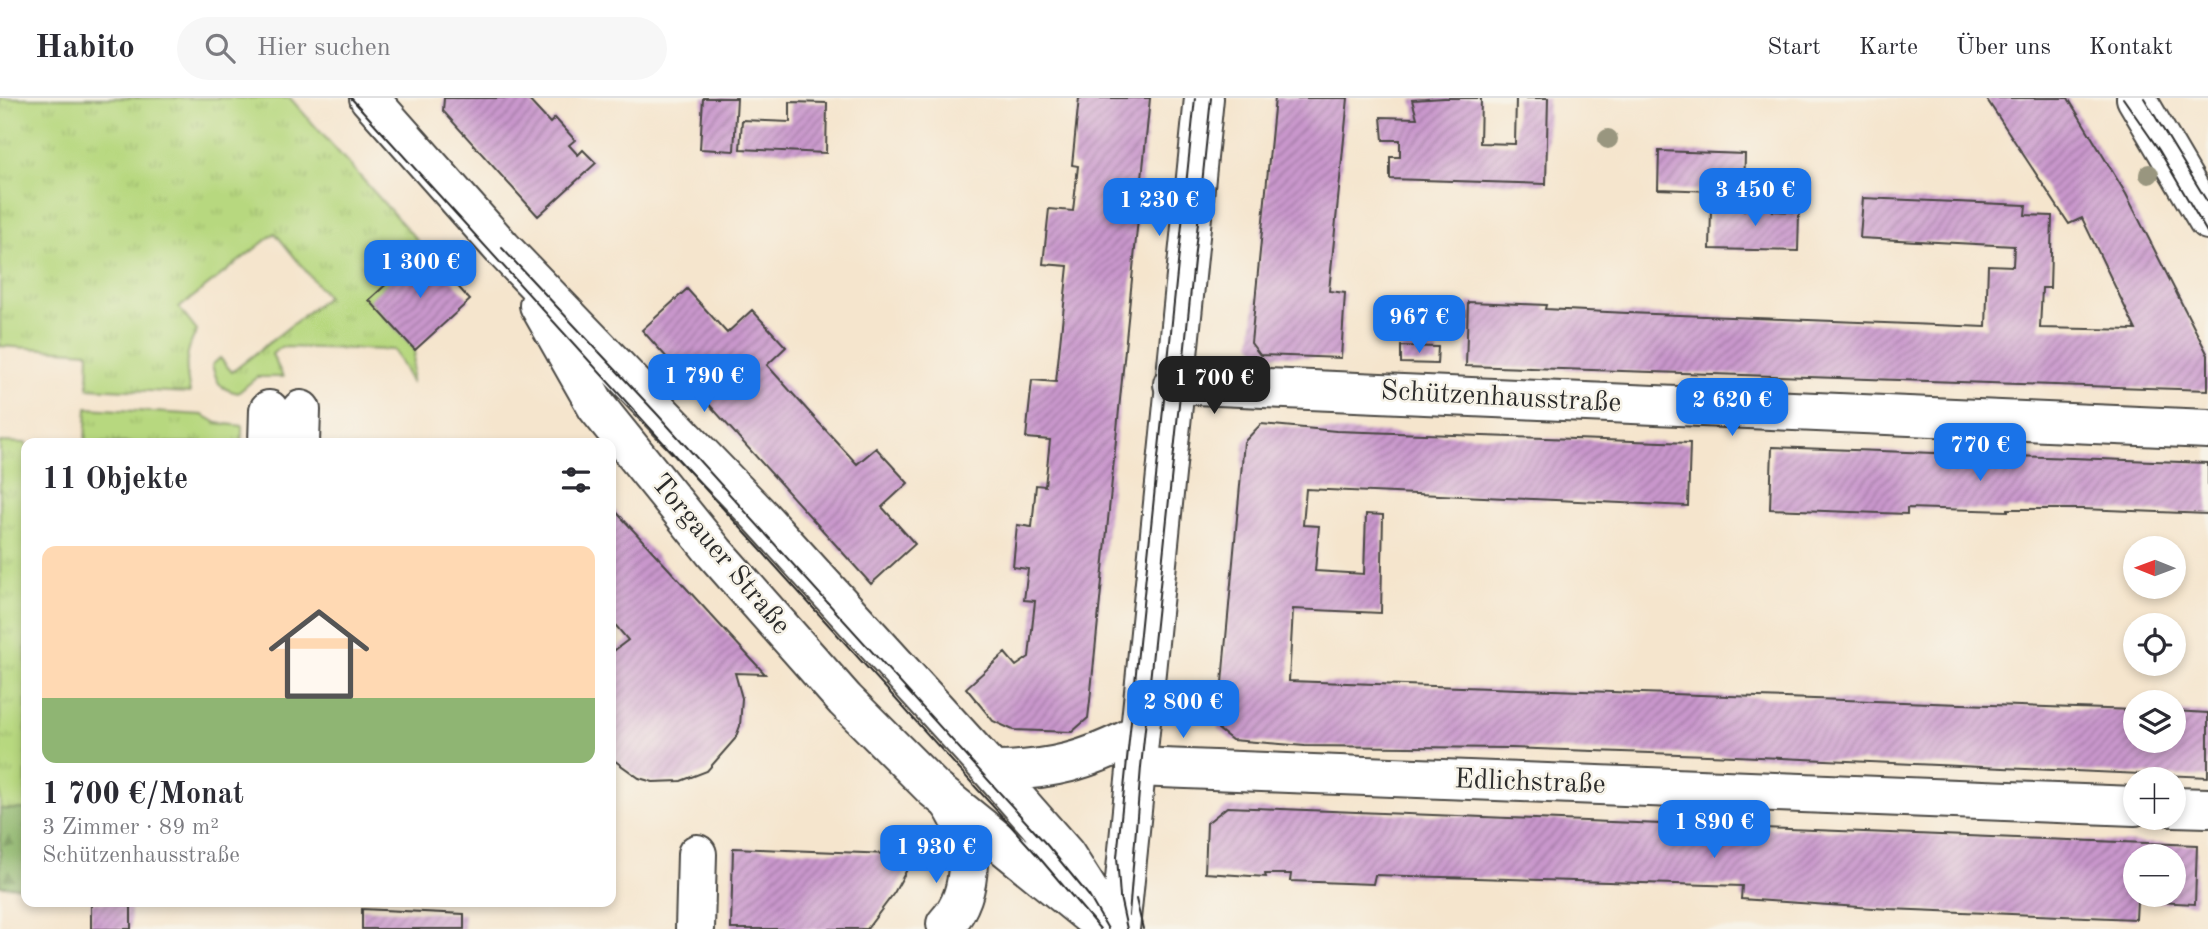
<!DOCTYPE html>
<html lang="de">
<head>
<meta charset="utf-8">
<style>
	:root { --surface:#fff; --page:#f7f7f7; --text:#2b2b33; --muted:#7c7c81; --line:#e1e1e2; --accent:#1a73e8 }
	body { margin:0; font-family:"Old Standard TT",serif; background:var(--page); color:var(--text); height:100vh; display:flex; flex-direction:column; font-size:26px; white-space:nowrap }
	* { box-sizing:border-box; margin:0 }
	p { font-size:23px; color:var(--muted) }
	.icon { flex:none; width:38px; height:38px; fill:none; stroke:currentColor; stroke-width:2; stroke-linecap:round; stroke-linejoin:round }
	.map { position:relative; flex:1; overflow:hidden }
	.details { position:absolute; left:21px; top:340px; width:595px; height:469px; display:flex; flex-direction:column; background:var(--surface); border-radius:14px; box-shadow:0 4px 10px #0003 }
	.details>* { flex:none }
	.needle { width:46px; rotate:271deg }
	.buttons { position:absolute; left:2123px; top:438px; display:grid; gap:14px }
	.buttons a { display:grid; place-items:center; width:63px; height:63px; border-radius:50%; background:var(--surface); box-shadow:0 4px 10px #0003; font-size:35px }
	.price { position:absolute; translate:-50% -60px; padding:0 16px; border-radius:14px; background:var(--accent); color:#fff; font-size:23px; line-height:46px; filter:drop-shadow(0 2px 4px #0008) }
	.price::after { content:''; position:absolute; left:50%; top:42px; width:21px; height:16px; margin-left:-10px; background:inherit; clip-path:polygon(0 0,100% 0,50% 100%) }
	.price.current { background:#222; color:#fff }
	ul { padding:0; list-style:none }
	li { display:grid; align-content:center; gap:14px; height:371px; padding:0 21px }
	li+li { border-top:2px solid var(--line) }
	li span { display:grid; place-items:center; height:217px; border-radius:14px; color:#555 }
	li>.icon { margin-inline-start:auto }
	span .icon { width:126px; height:126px; fill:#fffc; stroke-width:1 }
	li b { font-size:30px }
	h2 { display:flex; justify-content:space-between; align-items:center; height:84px; padding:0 21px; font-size:30px }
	header { display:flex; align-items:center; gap:42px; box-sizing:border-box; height:98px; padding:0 35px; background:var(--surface); border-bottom:2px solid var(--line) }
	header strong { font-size:33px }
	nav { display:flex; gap:38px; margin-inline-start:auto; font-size:24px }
	.search { width:490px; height:63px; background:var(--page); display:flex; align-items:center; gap:18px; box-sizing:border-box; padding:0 24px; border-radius:38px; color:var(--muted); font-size:26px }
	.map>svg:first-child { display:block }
	.grass { fill:url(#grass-tufts); stroke:#718255; stroke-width:2 }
	.forest { fill:url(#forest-firs); stroke:#5e724c; stroke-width:2 }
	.building { fill:url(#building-hatch); fill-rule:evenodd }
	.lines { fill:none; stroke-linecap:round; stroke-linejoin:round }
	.minor-casing { stroke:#494743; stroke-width:42 }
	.major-casing { stroke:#494743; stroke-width:42 }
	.minor { stroke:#fff; stroke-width:38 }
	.major { stroke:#fff; stroke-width:38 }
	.tram { stroke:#2b2b2b; stroke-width:2 }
	.tree { fill:#99967f }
	.labels { text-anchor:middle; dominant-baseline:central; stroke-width:5; stroke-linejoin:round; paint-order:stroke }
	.street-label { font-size:28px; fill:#2b2b2b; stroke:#f7f3e8 }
</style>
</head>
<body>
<header>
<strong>Habito</strong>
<div class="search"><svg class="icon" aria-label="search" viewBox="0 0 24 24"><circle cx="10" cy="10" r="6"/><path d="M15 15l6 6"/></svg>Hier suchen</div>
<nav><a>Start</a><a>Karte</a><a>Über uns</a><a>Kontakt</a></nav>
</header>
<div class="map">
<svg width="2208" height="831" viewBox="0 0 2208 831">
	<defs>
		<pattern id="grass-tufts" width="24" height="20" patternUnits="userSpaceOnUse" patternTransform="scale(1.75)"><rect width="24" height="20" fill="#b7d87f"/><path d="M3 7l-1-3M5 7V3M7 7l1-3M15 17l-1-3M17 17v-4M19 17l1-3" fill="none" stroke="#9eba6e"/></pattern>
		<pattern id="forest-firs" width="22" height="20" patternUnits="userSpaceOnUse" patternTransform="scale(1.75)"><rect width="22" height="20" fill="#91b86e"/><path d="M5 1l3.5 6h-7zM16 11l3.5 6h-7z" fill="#77965b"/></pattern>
		<pattern id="building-hatch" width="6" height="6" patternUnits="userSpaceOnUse" patternTransform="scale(1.75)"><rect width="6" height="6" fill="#c997cc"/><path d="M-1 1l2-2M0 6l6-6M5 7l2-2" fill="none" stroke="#a37ba6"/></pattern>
	</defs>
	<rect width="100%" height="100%" fill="#f7f3e8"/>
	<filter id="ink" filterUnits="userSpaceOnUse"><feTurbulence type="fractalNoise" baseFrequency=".0143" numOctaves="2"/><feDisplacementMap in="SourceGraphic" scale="14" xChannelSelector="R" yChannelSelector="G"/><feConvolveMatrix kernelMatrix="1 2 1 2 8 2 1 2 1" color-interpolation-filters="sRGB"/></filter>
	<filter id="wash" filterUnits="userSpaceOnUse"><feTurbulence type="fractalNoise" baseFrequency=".00686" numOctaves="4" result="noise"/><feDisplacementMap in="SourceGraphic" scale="28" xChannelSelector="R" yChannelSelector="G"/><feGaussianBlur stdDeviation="1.57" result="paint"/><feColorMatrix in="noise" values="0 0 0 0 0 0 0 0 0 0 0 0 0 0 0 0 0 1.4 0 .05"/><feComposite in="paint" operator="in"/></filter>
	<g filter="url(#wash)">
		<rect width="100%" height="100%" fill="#f5e5cd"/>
		<path class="grass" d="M0,0H290L425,151L370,202L415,252L411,284L394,252L281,249L272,256L283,279H257L238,295C219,291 217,285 212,267L220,260L232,274L327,199L275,135L179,210L197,233C184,254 185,270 190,295L88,290L89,254L0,248Z
			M87,310L203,317L217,325L242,328V345H85Z
			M0,344L26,345V711H0Z"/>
		<path class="forest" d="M0,711H26V789L0,788Z"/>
		<g id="blocks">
			<path class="building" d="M444,0H527L550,25L555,20L575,42L569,47L578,57L583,52L596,65L538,118L443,13Z
				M703,0H737L734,53L700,51Z
				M1079,0H1150L1090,603L1088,620L1072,634L1013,632L993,623L966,590L1005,555L1016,568L1029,559L1035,503L1024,502L1028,471L1013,469L1017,427L1032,429L1036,387L1045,388L1050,342L1026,340L1032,282L1056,284L1068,168L1043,166L1049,111L1073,113L1078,68L1072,67Z
				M1275,0H1348L1329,193L1345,195L1341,260L1260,257L1251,245Z
				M1444,0H1481L1480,45L1515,46L1516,0H1548L1546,86L1390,81V59H1400V42H1383L1381,19L1417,20L1412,2Z
				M1986,0H2068L2126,96L2208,257V292L1466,268L1468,204L1546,207L1545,211L1628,215L1986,229L1988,167L2013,168L2014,148L1860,140L1863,100L2026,107L2025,117L2052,118L2050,190H2042L2040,230L2136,232L2082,120L2069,126Z
				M790,4L827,5L826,55L740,51L742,22L790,24Z
				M1659,53L1745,56L1744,94L1658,91Z
				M1744,98L1772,99V113L1799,114L1798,153L1710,151L1711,111L1744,112Z
				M425,151L470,202L415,252L369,202Z
				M687,191L727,235L752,212L786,249L767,267L810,315L857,366L876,350L908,385L882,409L915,446L871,486L642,232Z
				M1401,248L1438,249L1437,266L1401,265Z
				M1261,326L1336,333L1690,345L1688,408L1306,391L1303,427L1319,428L1315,473L1364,476L1366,416L1383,417L1381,515L1293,511L1289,583L2135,612V642H2174V613L2208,615V679L1735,658L1511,650L1305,648L1232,642L1218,631L1224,562L1244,344Z
				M1772,349L2208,365V416L2082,411H2008V413L1907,410V416L1770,411Z
				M611,408L765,576L735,575L742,600L740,628L735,641L707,673L681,683L653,684L639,680L611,660V555L628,542L611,522Z
				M1227,709L2197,747L2195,806L2137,803L2136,821L1889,811L1741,801L1742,788L1375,777L1373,786L1290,783L1291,776H1265L1266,779L1205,775L1207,725ZM2135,758H2174V796H2135Z
				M733,750L915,757L894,795L867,831H731Z
				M91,804L131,805V831H91Z
				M362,811L464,816V831H362Z"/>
		</g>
	</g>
	<g filter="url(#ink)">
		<use href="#blocks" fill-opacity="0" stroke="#494743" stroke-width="2"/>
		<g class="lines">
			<defs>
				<path id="minor" d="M1173,286L2208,331
					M268,345L269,312
					M300,345L301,312
					M1136,669L2135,708
					M2174,709L2208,710
					M946,826C975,796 974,738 950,705
					M695,831L697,756"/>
				<path id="major" d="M369,0L502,150L760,418L992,673L1065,756L1113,831
					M2136,0L2208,122
					M539,207L597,309L715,455L845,602L934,691L1093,820
					M992,673C1051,673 1087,663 1139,636
					M1120,831L1204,0"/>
			</defs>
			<use href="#minor" class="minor-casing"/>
			<use href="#major" class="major-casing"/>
			<use href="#minor" class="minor"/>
			<use href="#major" class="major"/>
			<path class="tram" d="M351,0L1037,757L1100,831
				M2123,0L2159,52L2208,136
				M2144,0L2208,105
				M502,150L657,316L1047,747L1089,798L1108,831
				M1136,801L1143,831
				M1129,817L1141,669L1211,0
				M1127,831L1120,799L1117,759L1195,0"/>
		</g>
		<g class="tree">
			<circle cx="1608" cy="41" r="10"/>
			<circle cx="2149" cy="76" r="10"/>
			<circle cx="1186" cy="605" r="10"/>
		</g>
	</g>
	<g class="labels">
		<g class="street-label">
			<text transform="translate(1501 300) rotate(3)">Schützenhausstraße</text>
			<text transform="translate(720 457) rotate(50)">Torgauer Straße</text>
			<text transform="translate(1530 685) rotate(2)">Edlichstraße</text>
		</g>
	</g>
</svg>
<div class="buttons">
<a><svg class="needle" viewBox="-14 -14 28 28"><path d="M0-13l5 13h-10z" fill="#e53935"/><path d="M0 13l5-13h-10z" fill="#7c7c81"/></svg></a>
<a><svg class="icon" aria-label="locate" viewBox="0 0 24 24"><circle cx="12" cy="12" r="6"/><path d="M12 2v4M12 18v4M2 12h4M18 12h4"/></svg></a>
<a><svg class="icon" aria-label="layers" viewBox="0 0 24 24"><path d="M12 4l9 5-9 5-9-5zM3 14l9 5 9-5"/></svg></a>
<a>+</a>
<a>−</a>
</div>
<b class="price" style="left:1755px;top:130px">3 450 €</b>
<b class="price" style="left:1159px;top:140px">1 230 €</b>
<b class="price" style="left:420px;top:202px">1 300 €</b>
<b class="price" style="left:1419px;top:257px">967 €</b>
<b class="price" style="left:704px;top:316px">1 790 €</b>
<b class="price current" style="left:1214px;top:318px">1 700 €</b>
<b class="price" style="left:1732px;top:340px">2 620 €</b>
<b class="price" style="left:1980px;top:385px">770 €</b>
<b class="price" style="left:1183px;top:642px">2 800 €</b>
<b class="price" style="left:1714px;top:762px">1 890 €</b>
<b class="price" style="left:936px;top:787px">1 930 €</b>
<section class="details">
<h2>11 Objekte<svg class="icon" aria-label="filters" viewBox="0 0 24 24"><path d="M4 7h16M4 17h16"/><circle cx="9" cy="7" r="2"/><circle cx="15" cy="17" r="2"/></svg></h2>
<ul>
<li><span style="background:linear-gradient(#ffd9b3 70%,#8fb573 0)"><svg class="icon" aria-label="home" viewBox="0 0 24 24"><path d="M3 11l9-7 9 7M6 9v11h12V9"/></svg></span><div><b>1 700 €/Monat</b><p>3 Zimmer · 89 m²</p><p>Schützenhausstraße</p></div></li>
</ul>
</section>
</div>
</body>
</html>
